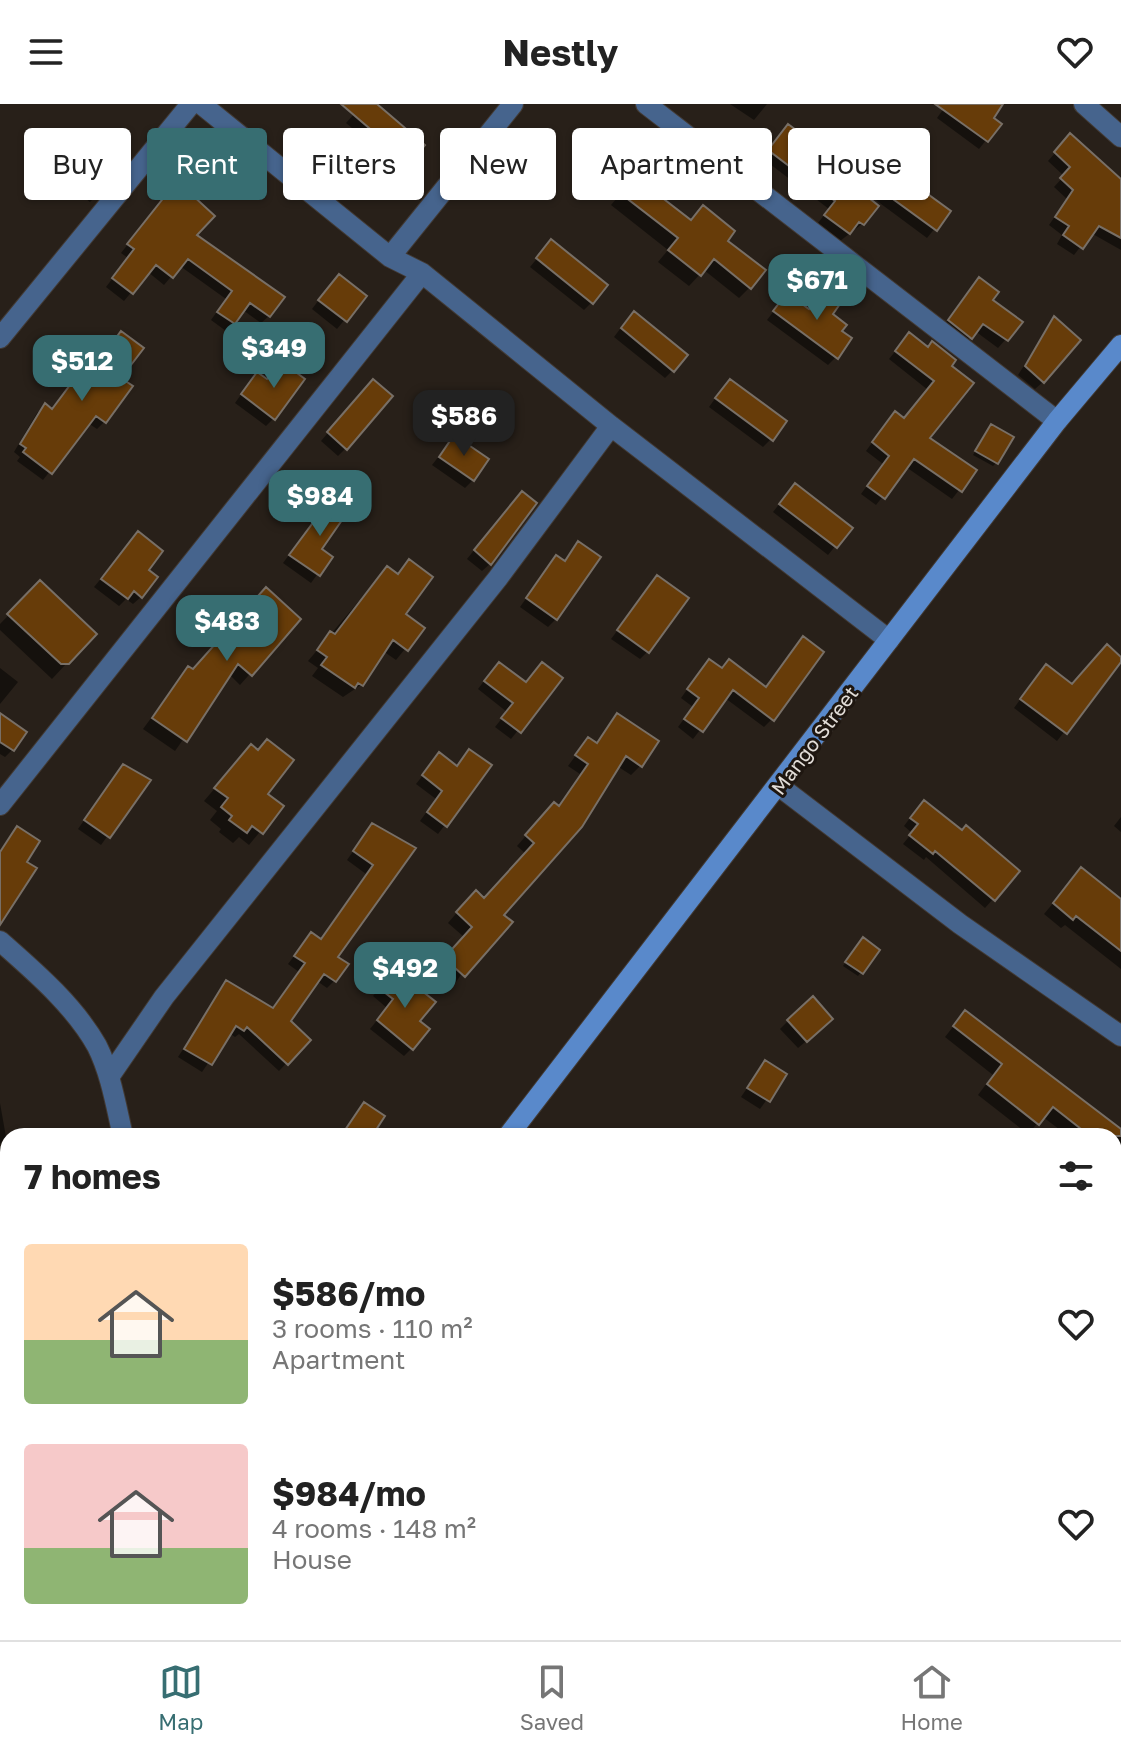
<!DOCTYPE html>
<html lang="en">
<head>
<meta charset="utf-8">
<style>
	:root { --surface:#fff; --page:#f2f2f2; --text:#222; --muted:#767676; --line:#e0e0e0; --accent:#376e72 }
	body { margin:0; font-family:"Golos Text",sans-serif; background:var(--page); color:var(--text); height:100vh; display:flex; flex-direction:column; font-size:30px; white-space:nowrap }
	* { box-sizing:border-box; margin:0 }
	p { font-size:26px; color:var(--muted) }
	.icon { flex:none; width:44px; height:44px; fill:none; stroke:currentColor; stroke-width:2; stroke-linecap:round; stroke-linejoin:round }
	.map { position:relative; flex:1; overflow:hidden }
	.drawer { position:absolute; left:0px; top:1024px; width:1122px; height:512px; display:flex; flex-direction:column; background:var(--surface); border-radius:24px 24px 0 0; box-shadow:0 2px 6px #0004 }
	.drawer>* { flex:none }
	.top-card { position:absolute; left:24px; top:24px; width:1074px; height:72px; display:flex; gap:16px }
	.price { position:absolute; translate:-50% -68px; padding:0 18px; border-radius:16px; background:var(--accent); color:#fff; font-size:26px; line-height:52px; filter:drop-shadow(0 2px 4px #0008) }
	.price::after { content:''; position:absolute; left:50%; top:48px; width:24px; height:18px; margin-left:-12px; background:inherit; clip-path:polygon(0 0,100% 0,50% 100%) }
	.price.on { background:#222; color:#fff }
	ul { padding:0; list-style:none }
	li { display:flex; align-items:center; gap:24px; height:200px; padding:0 24px }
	li span { display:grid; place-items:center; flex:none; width:224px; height:160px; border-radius:8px; color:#555 }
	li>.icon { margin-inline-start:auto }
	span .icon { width:96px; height:96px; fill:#fffc; stroke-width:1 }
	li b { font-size:34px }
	h2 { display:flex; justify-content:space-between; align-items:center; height:96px; padding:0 24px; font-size:34px }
	.chip { padding:0 28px; border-radius:8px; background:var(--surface); box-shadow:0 2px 6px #0004; font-size:28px; line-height:72px }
	.chip.on { background:var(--accent); color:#fff }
	header { display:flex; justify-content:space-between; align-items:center; height:104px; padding:0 24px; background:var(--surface); font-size:36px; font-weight:700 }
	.menu { display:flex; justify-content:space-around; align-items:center; height:112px; border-top:2px solid var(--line); background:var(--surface); font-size:22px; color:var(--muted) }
	.menu a { display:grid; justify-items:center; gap:4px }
	.menu .on { color:var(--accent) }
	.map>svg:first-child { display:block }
	.shadow { fill:#0007 }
	.building { fill:#673c09; stroke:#786f66; stroke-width:2 }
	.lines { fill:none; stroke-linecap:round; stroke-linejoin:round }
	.street-casing { stroke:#423a34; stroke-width:22 }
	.secondary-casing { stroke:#423a34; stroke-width:22 }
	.street { stroke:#46648d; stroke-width:20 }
	.secondary { stroke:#5989cb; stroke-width:20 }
	.labels { text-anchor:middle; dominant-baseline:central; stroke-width:6; stroke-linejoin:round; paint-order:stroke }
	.street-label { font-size:20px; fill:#e2ddd8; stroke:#1e1610 }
</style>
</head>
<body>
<header><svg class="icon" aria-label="menu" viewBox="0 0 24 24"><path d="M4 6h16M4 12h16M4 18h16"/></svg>Nestly<svg class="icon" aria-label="heart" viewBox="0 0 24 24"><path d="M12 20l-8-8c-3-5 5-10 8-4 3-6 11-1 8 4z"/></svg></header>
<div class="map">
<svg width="1121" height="1536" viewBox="0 0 1121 1536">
	<rect width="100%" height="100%" fill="#282019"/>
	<path class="shadow" d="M363,0H374L409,58L401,65L346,19Z
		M730,0H767L754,16Z
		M947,0H1001L991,14L999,20L979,45L937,14Z
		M788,22L827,62L862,120L840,137L818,119L829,105L762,54Z
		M1063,40L1121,101V146L1091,129L1074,151L1057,140L1062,131L1049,121L1067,95L1054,83L1064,72L1048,57Z
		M893,58L912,81L948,108L927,134L869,91Z
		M76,62L98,90L90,98L64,78Z
		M634,74L690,117L725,137L750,183L739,194L704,166L689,182L658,158L668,146L611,101Z
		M170,87L194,131L269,212L261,219L243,206L226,227L211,216L226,195L180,162L164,181L148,168L124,197L106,183L128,154L121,149Z
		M544,146L592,198L584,206L530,163Z
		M331,180L364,192L337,225L312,205Z
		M972,184L1020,219L998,244L975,227L963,241L941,225Z
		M780,199L830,210L840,228L836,253L828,261L767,216Z
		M1054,215L1043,278L1035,285L1018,271Z
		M626,217L673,266L665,274L614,233Z
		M121,230L118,274L104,318L97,325L88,319L43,376L17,357L20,353L14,348L37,309L45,302L51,306L95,247L103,239L108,243Z
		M902,239L949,262L927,334L974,367L952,395L906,363L876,401L861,390L883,360L866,347L887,318L904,316L928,286L889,255Z
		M281,259L274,314L266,322L235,299L250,278L266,277Z
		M365,285L346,344L338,352L321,337Z
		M722,285L771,335L763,343L709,303Z
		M988,326L996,359L993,362L973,351Z
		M454,333L473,376L465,384L432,361Z
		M788,389L850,424L828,451L773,408Z
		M514,397L490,460L482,467L467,455Z
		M324,404L319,446L330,453L311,479L283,459Z
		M138,430L141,493L133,500L126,495L119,502L94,483Z
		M579,440L556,515L548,523L520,503L549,462L563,459Z
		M409,458L403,511L422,524L396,556L383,547L361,581L343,593L312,572L318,564L308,557L387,464L397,471Z
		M657,474L647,548L640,555L611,535Z
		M40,479L94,530L52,575L0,526V520Z
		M299,515L240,581L229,570L175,647L143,625L188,564L193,568Z
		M1121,555L1057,637L1014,604L1038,571L1072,582Z
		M0,564L18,578L0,600Z
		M702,565L721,566L772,615L764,623L725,594L693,635L678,623L693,603L681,594Z
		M491,568L525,580L560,574L511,635L495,623L507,608L478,585Z
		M0,611L12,646L5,653L0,650Z
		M618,612L640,662L631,671L617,662L501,811L454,881L436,865L464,833L448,819L466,798L484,796L526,750L517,742L545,710L557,703L580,670L568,662L588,635L595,640Z
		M469,647L490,662L438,730L420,717L436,695L416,680L439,651L455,663Z
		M240,655L265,691L281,702L249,741L239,733L233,739L219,728L221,725L210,716L217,707L204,697Z
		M131,664L148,676L101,741L78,725L116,671Z
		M916,706L962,728L1017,768L985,804L926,753L924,756L903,740L912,729L904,722Z
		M1121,713V728L1114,722Z
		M372,721L413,745L335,854V876L327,884L317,877L288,917L308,936L279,967L239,930L235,933L229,929L202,968L178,953L227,879L272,906L299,868L288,860L311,830L319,837L366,770L347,756Z
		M1081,766L1121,811V865L1065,821L1061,824L1044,810Z
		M860,839L878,846L858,872L843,862Z
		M387,875L418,918L412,944L404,952L370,925L387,904L373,892Z
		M788,917L823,923L798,944L780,925Z
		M956,919L1121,1025V1066L1114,1063V1032H1068L1043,1013L1028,1030L978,991L993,971L945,933Z
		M765,958L785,970L760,1005L741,993Z
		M0,999L6,1033L0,1040Z
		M8,1145V1173L0,1175V1146Z
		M1121,1295V1332L1114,1335V1297Z
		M1114,1484H1121V1536H1070L1068,1528H1114Z
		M8,1515V1528H48L49,1536H0V1516Z"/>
	<path class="building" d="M341,0H377L425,41L410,59Z
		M935,0H1003L994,14L1002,20L988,38Z
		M788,20L835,55L829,62L879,102L864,121L859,118L850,130L824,111L835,97L768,46Z
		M1070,29L1121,75V134L1099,122L1083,145L1063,131L1069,122L1055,113L1073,86L1060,74L1070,63L1054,48Z
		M900,48L925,66L914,80L951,107L937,127L875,82Z
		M84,52L113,75L99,92L71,69Z
		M634,72L691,116L703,101L735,127L728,137L766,166L751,185L714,155L701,172L668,146L678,134L620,89Z
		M177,77L215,112L197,131L285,193L270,213L250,199L235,220L217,208L232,187L188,155L173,174L156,161L133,190L112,174L134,145L127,140Z
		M551,135L608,181L593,200L536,154Z
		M339,170L367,192L347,218L318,196Z
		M979,173L999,188L993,196L1023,218L1008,237L983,220L972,235L948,216Z
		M822,187L840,200L833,210L847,221L842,227L852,234L838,255L773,207L787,189L809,205Z
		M634,207L688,251L674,268L621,224Z
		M1054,212L1081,236L1044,279L1025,262Z
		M121,227L144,244L121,274L133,282L106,319L96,312L52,370L23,348L26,344L20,340L45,299L52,305L103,237L110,242Z
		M909,228L928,243L932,237L956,256L952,262L974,279L930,334L977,366L962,388L914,355L885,395L867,382L889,352L872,338L895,307L904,314L934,277L895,247Z
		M281,257L305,275L275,316L241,290L257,268L267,275Z
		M373,275L393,292L347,346L327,328Z
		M730,275L787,317L773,337L715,294Z
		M991,320L1014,333L998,360L975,347Z
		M454,331L489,355L474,377L439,353Z
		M795,379L853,424L837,444L779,400Z
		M522,387L537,399L491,461L474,446Z
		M332,393L349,406L322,445L333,453L320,472L289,451Z
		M138,427L163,447L149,466L158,473L142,494L134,487L128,495L101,475Z
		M578,437L601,453L557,516L526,494L556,451L565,457Z
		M409,455L433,473L406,510L425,524L408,547L393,536L363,582L358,579L355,584L321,561L327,553L317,546L330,527L335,530L387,462L398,470Z
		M657,471L689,494L649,549L617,526Z
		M40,476L97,530L69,560H61L7,510Z
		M266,483L301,515L252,572L238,560L187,638L152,614L188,562L193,565Z
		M803,532L824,548L774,617L733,586L703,628L684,615L699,594L687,585L709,555L722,564L729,555L766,583Z
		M1107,540L1121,553V558L1067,630L1020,595L1046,560L1072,580Z
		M499,558L526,578L542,558L563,574L521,629L501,614L513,599L484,577Z
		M0,609L27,628L14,647L0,638Z
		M617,609L659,637L642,663L626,652L582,723L504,811L513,818L465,873L444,854L472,823L456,808L476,786L484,794L534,739L525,731L554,698L559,702L588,660L575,651L588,633L597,639Z
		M267,635L294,656L268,690L284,702L263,730L252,722L247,729L229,716L232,712L221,703L228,694L214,684L251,640L258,646Z
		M469,645L492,661L447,723L427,708L442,687L422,671L439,648L457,662Z
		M123,660L151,676L110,734L84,716Z
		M924,696L962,726L966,721L1020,767L995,797L935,747L933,750L909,731L918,720L910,714Z
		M372,719L416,744L338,853L349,860L336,878L324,870L291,917L311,936L288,961L247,923L244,927L236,922L212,961L184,945L226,876L273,904L305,859L294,852L311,828L321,835L373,761L353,747Z
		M17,722L40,737L27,758L37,764L0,821V748Z
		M1081,763L1121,795V847L1076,812L1073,816L1053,799Z
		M863,833L880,846L863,870L845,858Z
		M394,865L436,898L420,917L430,925L413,946L377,916L393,895L379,884Z
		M813,892L833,915L807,938L787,916Z
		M965,906L1121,1025V1032H1090L1053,1003L1039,1021L987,980L1002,960L953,922Z
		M765,956L787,970L770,998L747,984Z
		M364,998L385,1012L372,1032H341Z"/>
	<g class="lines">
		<defs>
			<path id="street" d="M201,0L390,153L422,169L611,322L889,536
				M646,0L1057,317
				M1084,0L1121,33
				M390,153L513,0
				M0,234L191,0
				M779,682L960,820L1121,932
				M0,701L422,169
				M0,837C34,867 74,901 97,942C111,970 116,1002 123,1032
				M109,973L164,893L498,474L611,322
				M1114,1225L1121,1224
				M1114,1351L1121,1350
				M490,1528L491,1536
				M758,1528L759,1536
				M1042,1528V1536"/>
			<path id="secondary" d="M508,1032L1057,317L1121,241
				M0,1265L8,1264"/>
		</defs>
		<use href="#street" class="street-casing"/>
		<use href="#secondary" class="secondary-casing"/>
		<use href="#street" class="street"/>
		<use href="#secondary" class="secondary"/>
	</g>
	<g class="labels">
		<g class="street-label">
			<text transform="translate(814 636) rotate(-53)">Mango Street</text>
		</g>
	</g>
</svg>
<b class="price" style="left:817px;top:218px">$671</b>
<b class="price" style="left:274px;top:286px">$349</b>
<b class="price" style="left:82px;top:299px">$512</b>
<b class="price on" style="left:464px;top:354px">$586</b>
<b class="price" style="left:320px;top:434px">$984</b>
<b class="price" style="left:227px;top:559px">$483</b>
<b class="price" style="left:405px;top:906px">$492</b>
<div class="top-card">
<a class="chip">Buy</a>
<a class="chip on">Rent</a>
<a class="chip">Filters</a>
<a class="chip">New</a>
<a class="chip">Apartment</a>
<a class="chip">House</a>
</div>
<section class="drawer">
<h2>7 homes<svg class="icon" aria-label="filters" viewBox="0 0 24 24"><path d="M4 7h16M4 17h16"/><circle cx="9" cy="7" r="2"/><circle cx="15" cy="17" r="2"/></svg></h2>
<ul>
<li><span style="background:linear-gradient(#ffd9b3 60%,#8fb573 0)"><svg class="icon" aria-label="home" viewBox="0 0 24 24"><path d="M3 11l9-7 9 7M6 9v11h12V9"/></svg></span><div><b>$586/mo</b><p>3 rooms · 110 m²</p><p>Apartment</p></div><svg class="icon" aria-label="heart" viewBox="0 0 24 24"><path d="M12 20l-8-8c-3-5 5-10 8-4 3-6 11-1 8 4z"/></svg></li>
<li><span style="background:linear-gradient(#f6c9c9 65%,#8fb573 0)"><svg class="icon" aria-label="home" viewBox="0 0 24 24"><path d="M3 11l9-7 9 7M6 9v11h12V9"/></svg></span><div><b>$984/mo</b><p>4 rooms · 148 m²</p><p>House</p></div><svg class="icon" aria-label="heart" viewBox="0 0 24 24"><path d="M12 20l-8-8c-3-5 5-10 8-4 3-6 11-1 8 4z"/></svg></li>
</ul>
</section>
</div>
<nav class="menu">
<a class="on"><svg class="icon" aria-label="map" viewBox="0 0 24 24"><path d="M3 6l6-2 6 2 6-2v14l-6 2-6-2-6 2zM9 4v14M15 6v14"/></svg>Map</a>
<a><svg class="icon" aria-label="saved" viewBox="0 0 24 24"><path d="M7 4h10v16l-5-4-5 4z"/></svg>Saved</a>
<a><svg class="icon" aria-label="home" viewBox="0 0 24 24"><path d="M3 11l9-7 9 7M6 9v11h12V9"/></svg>Home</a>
</nav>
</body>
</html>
